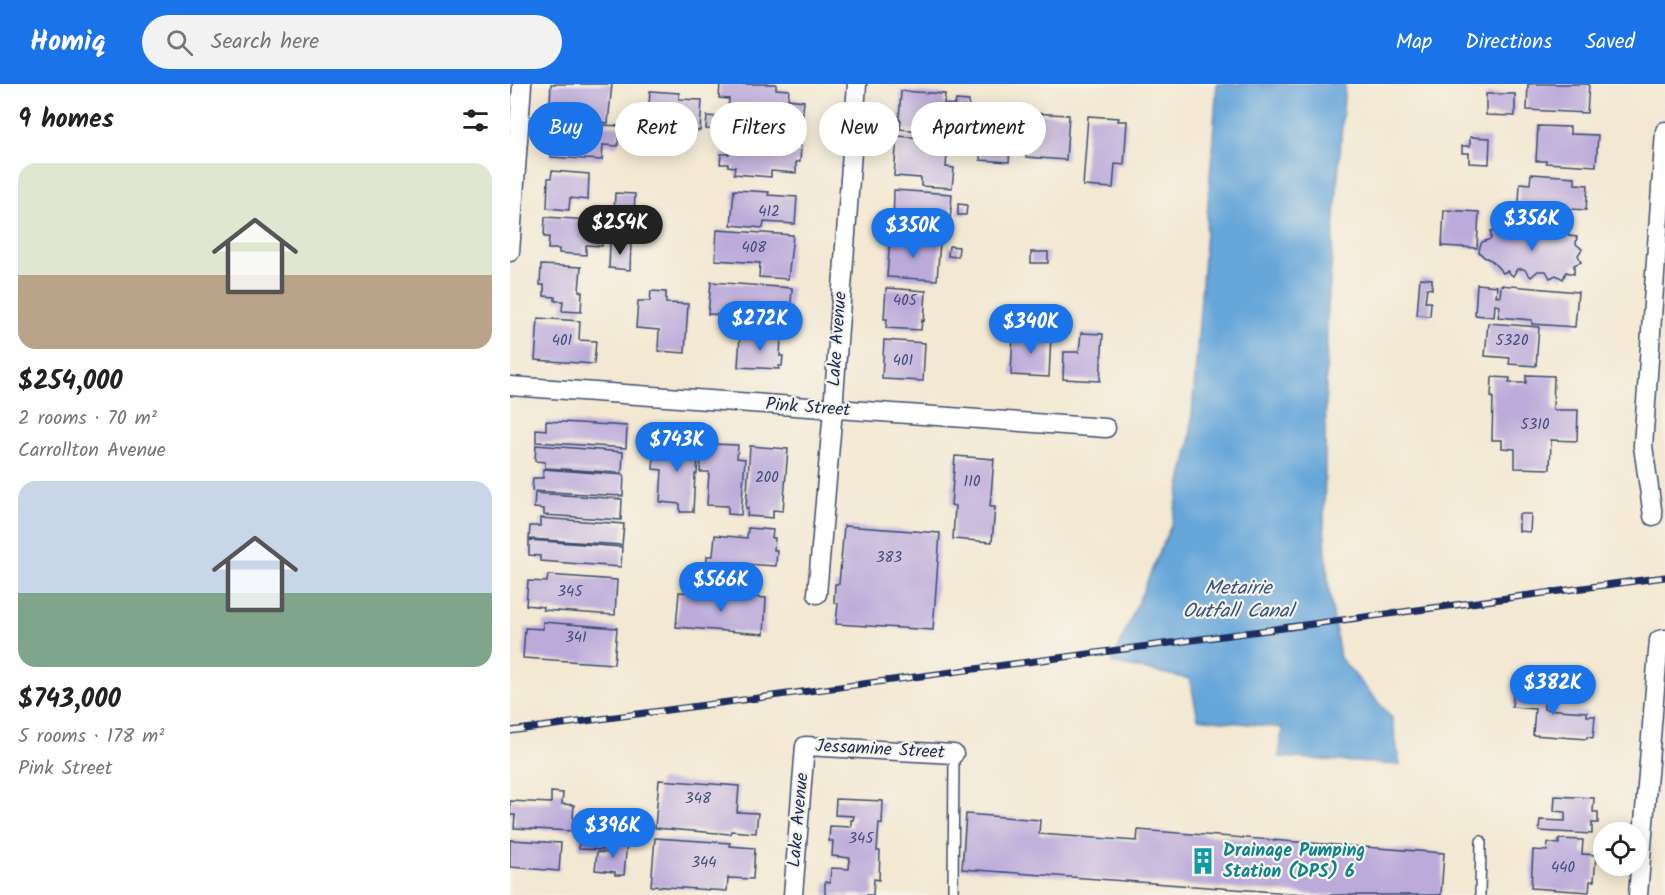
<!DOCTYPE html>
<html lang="en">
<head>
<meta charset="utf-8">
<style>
	:root { --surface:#fff; --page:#f2f2f2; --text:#222; --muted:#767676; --accent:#1a73e8 }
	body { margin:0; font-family:Kalam,sans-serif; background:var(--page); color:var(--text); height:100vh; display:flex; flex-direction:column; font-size:22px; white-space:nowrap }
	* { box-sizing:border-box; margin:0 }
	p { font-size:20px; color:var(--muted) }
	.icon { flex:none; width:33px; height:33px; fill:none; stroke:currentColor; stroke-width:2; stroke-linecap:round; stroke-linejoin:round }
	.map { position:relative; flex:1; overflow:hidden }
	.side { display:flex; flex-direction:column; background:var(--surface); width:510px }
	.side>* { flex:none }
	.hud { position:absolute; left:18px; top:18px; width:570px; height:54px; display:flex; gap:12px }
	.controls { position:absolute; left:1083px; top:738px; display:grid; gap:12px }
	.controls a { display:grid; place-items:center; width:54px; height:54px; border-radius:50%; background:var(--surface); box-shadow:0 3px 15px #0003; font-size:30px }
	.price { position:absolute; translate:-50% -51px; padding:0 14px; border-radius:21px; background:var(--accent); color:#fff; font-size:20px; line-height:39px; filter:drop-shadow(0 2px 3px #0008) }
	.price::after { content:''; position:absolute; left:50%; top:36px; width:18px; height:14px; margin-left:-9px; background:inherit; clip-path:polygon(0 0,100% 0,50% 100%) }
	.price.selected { background:#222; color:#fff }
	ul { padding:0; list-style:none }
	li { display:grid; align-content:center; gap:12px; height:318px; padding:0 18px }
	li span { display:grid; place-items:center; height:186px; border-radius:18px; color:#555 }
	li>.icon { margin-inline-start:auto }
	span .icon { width:108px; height:108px; fill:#fffc; stroke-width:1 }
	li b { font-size:26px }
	h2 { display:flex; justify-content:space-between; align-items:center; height:72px; padding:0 18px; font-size:26px }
	.pill { padding:0 21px; border-radius:27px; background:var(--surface); box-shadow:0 3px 15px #0003; font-size:21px; line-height:54px }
	.pill.selected { background:var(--accent); color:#fff }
	header { display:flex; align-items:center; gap:36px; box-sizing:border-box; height:84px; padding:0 30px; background:var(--accent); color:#fff }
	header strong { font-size:28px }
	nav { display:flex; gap:33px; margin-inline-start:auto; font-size:21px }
	.search { width:420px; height:54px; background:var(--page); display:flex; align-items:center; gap:15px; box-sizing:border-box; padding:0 21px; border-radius:33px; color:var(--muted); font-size:22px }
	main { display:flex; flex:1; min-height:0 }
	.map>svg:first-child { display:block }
	.water { fill:#66a6d9; stroke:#406a9c; stroke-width:1.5 }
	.building { fill:#bcabda }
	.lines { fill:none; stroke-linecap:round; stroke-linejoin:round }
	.service-casing { stroke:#3b4b6f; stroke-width:12 }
	.minor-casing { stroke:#3b4b6f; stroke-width:21 }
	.service { stroke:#fff; stroke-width:9 }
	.minor { stroke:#fff; stroke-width:18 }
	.rail-casing { stroke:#1b2f5e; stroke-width:7 }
	.rail { stroke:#f7f3e8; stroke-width:4.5; stroke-dasharray:14; stroke-linecap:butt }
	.labels { text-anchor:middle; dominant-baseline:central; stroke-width:4.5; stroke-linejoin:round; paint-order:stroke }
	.number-label { font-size:15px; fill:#434e7d }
	.street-label { font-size:18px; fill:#1b2f5e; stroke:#f7f3e8 }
	.culture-label { font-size:18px; font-weight:bold; fill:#0d838f; stroke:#f7f3e8; text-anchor:start }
	.water-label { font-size:20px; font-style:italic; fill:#325383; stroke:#f7f3e8 }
</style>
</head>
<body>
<header>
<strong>Homiq</strong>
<div class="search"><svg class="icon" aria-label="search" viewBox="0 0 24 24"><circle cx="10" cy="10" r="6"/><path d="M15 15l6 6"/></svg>Search here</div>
<nav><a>Map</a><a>Directions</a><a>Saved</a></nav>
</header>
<main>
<section class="side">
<h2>9 homes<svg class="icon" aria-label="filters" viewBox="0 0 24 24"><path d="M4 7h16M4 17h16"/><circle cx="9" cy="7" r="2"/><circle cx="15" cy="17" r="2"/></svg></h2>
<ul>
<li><span style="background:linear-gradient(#dfe7d0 60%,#b9a48a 0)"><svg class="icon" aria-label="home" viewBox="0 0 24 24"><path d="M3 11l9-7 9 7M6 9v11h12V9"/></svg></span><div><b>$254,000</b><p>2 rooms · 70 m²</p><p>Carrollton Avenue</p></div></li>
<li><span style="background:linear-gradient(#c9d6e8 60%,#7fa58c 0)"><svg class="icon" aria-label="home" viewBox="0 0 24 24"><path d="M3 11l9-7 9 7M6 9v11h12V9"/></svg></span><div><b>$743,000</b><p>5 rooms · 178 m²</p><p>Pink Street</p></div></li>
</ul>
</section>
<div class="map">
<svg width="1155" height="811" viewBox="0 0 1155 811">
	<rect width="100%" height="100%" fill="#f7f3e8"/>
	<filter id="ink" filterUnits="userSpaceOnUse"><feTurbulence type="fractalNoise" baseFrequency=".0167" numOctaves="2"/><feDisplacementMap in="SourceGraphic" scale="12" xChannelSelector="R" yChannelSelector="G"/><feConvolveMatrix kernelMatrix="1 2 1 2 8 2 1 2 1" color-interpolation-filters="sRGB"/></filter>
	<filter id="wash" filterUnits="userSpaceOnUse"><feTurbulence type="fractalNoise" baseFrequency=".008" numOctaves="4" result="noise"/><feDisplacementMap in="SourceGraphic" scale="24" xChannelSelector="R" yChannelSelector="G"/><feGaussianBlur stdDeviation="1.35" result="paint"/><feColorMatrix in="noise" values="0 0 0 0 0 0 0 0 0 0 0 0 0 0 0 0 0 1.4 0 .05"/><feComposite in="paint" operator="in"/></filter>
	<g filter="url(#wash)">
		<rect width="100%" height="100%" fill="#f3e8d2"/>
		<path class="water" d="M707,0H835L817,238L814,441L819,506L830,574L882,634L890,681L769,673L772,644L688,634L680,595L602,579L662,439L680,358Z"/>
		<g id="blocks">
			<path class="building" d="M41,0H102L98,39L33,33L34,20L40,19Z
				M210,0H266V5L279,6L278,15L294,17L291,47L231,42V46L196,45L197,32L217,34L219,15L209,14Z
				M1018,0H1079L1077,29L1017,26Z
				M140,7L169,9V15L192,16L190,47L167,45V56L154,55V64L136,63Z
				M391,7L435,10L434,20L445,21L446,16L459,17L458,39L445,38V30L434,29L432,49L390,45L391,36H389Z
				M976,10H1005V32L976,31Z
				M473,26L502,28L499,78L470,76Z
				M519,29L559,31L556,76L516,73Z
				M578,32L609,34L608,37H617L614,81L605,80L603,104L573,102Z
				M43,38L109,42L108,62L93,61L92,76L41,73Z
				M1028,42L1060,43V50L1088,51L1086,82L1036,79V77H1026Z
				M387,52L438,56L436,83L444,84L442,104L411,102V94L384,92Z
				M960,53L980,54L979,80L959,79V69H952V62H960Z
				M255,59L291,62L290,78H286V89L261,87V93L224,90L225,83L218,82V80H210L211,70H219V66H226V64L255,66Z
				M42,87L79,90L78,116L60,114L59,126L37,124L38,94H41Z
				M1021,90L1065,93V100L1078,101L1076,126L1019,122V120L1009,119L1010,99L1020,100Z
				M224,106L259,108L258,111L287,113L285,140L254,138L253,144L221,141Z
				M384,106L442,110L440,138L431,137V147L383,145Z
				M105,109L125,110L124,131H104Z
				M448,120L457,121L456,131H448Z
				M934,126L969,128L967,164L932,162Z
				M35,133L94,137L92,162L76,161V171L49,169V165H38L39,153H34Z
				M993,141L1000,145L1005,142L1010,147L1013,145L1016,150L1024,143L1032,151H1038L1043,145L1049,149L1056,145L1059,152L1067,153L1066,160L1072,165L1068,171L1071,178L1064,181V190L1056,188L1053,195L1046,191L1040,194L1036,187H1028L1021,193L1014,185H1007L1003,192L997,187L993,189L981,176L974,173L969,168L970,162L972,158L981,155V147L989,148Z
				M207,146L283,151L278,195L249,193L250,179L205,176Z
				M380,154L430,158L427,196L377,193Z
				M100,159L121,160L120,186L99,184Z
				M439,162L449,163L448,173L438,172Z
				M521,168H538V179H521Z
				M31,181L71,183L69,207L72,208L71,228L52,227L53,217H45V213L34,212V201H30Z
				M910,194L922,195V205L917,204L915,218H921L920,232L907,231Z
				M201,198L282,204L280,236L198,230Z
				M967,200L987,202L986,212L990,213L991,201L1068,208L1065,243L1022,240V236L988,233L990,222L985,221L984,233L965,231Z
				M376,204L416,207L414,237L412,236L411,246L376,244L377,235H374Z
				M141,207L156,208V219L178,220L175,269L148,267L149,246L126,244L128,217H140Z
				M28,234L70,237L69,256L86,257L84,280L25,276Z
				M978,239L1029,243L1026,282L999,280L1000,274L975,272Z
				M503,249L541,251L539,293L501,291Z
				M571,249L593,250L590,297L553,295L554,268H569Z
				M230,251L271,254L270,272H273L272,282H269V285L228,283Z
				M374,256L415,259L413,297L372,295Z
				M1016,291L1044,292L1043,326H1068L1067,357L1041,356L1040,385L1005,384V365L992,364V356H982L983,313H981L982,293L1000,294L999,299H1016Z
				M36,337L117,342L116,364L26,358V345L36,346Z
				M165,355L180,357V371H188L187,390H185L183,428H170V420L150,418L152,386L143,385L145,360L165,359Z
				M201,360L228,361L227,374L235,375L231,431L218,430V422L197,421L199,388H190L192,362L201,363Z
				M26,361L113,368L112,389L35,384V378L25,377Z
				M240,362L278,365L273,427L263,426V434L237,432L238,424H236Z
				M445,372L484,375L480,423H485L482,458L443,455L445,422L441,421Z
				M33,385L114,391L113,412L22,407L23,394H33Z
				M25,409L112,415L111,436L34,431V425L24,424Z
				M1009,430H1021L1020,448L1009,447Z
				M30,434L114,440L112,461L19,455L20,442H30Z
				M334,442L430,449L423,546L326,540L328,519H324L325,500H329Z
				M238,444L263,446L262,454H265L264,466H267L266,482L234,480V487L214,485V494L196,493L197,472H203L205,451L237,454Z
				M19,456L112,463L111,483L30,477V472L19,471Z
				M38,491L107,496L105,531L33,526V523L16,521L18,497L37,498Z
				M169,508L256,514L254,550L166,543Z
				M33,538L107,544L104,580L13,574L15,544L33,545Z
				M1004,601L1035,604L1034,625L1077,628V632H1085L1083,654L1077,653V655L1023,651L1025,625L1002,623Z
				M149,696L229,702L227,728L248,729L246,749L221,747L220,750L145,744Z
				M41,708L53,709L52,720L64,721L62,747L4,744L5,731H0V717L41,719Z
				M1045,712L1084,714L1083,728H1088V739H1082V750L1029,747L1030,736L1055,737V728L1044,727Z
				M326,715L373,717L372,740L369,739L367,767H370L369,796L364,795L363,811H315V798L320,799L321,784L339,785L340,774L322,772L323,757H319L320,742L341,743V736H343L344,732L325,731Z
				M456,730L530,736L529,750L627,757L628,746L934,769L931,811H808L452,785Z
				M69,751L97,753L96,766L69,765Z
				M145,754L220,759L219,762L245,764L243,795L218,794L217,807L141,802Z
				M1049,755L1073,756L1072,770L1086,771L1084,797H1080L1079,808L1021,804L1023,766L1037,767L1038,759L1049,760Z
				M0,756L51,759L49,787L0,783Z
				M101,757L117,758L114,791H105V788L85,786L87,768L100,769Z"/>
		</g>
	</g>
	<g filter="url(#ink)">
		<use href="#blocks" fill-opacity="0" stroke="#3b4b6f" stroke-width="1.5"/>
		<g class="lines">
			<defs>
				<path id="service" d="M443,811L444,670
					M970,811L971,757"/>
				<path id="minor" d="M0,168L12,0
					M0,302L596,344
					M1143,432L1133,362L1155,47
					M307,510L323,326L347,0
					M283,811L295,662L444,670
					M1128,811L1149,556L1155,555"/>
			</defs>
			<use href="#service" class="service-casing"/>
			<use href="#minor" class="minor-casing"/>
			<use href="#service" class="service"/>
			<use href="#minor" class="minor"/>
			<defs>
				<path id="rail" d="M0,647L1155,493"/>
			</defs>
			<use href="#rail" class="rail-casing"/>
			<use href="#rail" class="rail"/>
		</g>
	</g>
	<defs>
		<symbol id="building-bare" viewBox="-9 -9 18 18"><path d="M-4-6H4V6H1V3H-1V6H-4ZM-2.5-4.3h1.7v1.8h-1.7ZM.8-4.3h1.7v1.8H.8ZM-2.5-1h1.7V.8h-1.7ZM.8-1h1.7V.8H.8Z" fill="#0f9aa8" stroke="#f7f3e8" stroke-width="2.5" paint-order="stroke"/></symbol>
	</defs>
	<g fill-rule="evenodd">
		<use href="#building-bare" x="674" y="758" width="38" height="38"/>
	</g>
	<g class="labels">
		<g class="number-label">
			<text x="259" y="128">412</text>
			<text x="244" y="164">408</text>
			<text x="395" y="217">405</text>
			<text x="52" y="257">401</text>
			<text x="1002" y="257">5320</text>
			<text x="393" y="277">401</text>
			<text x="1025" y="341">5310</text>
			<text x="257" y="394">200</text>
			<text x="462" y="398">110</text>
			<text x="379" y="474">383</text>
			<text x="60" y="508">345</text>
			<text x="66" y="554">341</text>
			<text x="188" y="715">348</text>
			<text x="351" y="755">345</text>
			<text x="194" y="779">344</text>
			<text x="1053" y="784">440</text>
		</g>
		<g class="street-label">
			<text transform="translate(328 255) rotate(-86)">Lake Avenue</text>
			<text transform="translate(298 324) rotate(4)">Pink Street</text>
			<text transform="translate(370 666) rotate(3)">Jessamine Street</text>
			<text transform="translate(289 736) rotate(-85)">Lake Avenue</text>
		</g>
		<g class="culture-label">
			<text x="713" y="767">Drainage Pumping<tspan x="713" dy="21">Station (DPS) 6</tspan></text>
		</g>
		<g class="water-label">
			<text x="728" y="505">Metairie<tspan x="728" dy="23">Outfall Canal</tspan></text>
		</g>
	</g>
</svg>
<div class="controls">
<a><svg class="icon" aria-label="locate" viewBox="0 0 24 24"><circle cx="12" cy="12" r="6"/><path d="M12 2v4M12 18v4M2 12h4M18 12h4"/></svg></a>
</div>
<b class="price" style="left:1022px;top:168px">$356K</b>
<b class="price selected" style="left:110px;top:172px">$254K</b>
<b class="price" style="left:403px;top:175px">$350K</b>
<b class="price" style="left:250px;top:268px">$272K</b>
<b class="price" style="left:521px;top:271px">$340K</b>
<b class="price" style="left:167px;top:389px">$743K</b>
<b class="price" style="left:211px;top:529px">$566K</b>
<b class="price" style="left:1043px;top:632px">$382K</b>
<b class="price" style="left:103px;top:775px">$396K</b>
<div class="hud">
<a class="pill selected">Buy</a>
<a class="pill">Rent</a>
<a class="pill">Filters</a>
<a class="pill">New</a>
<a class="pill">Apartment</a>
</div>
</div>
</main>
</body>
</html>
